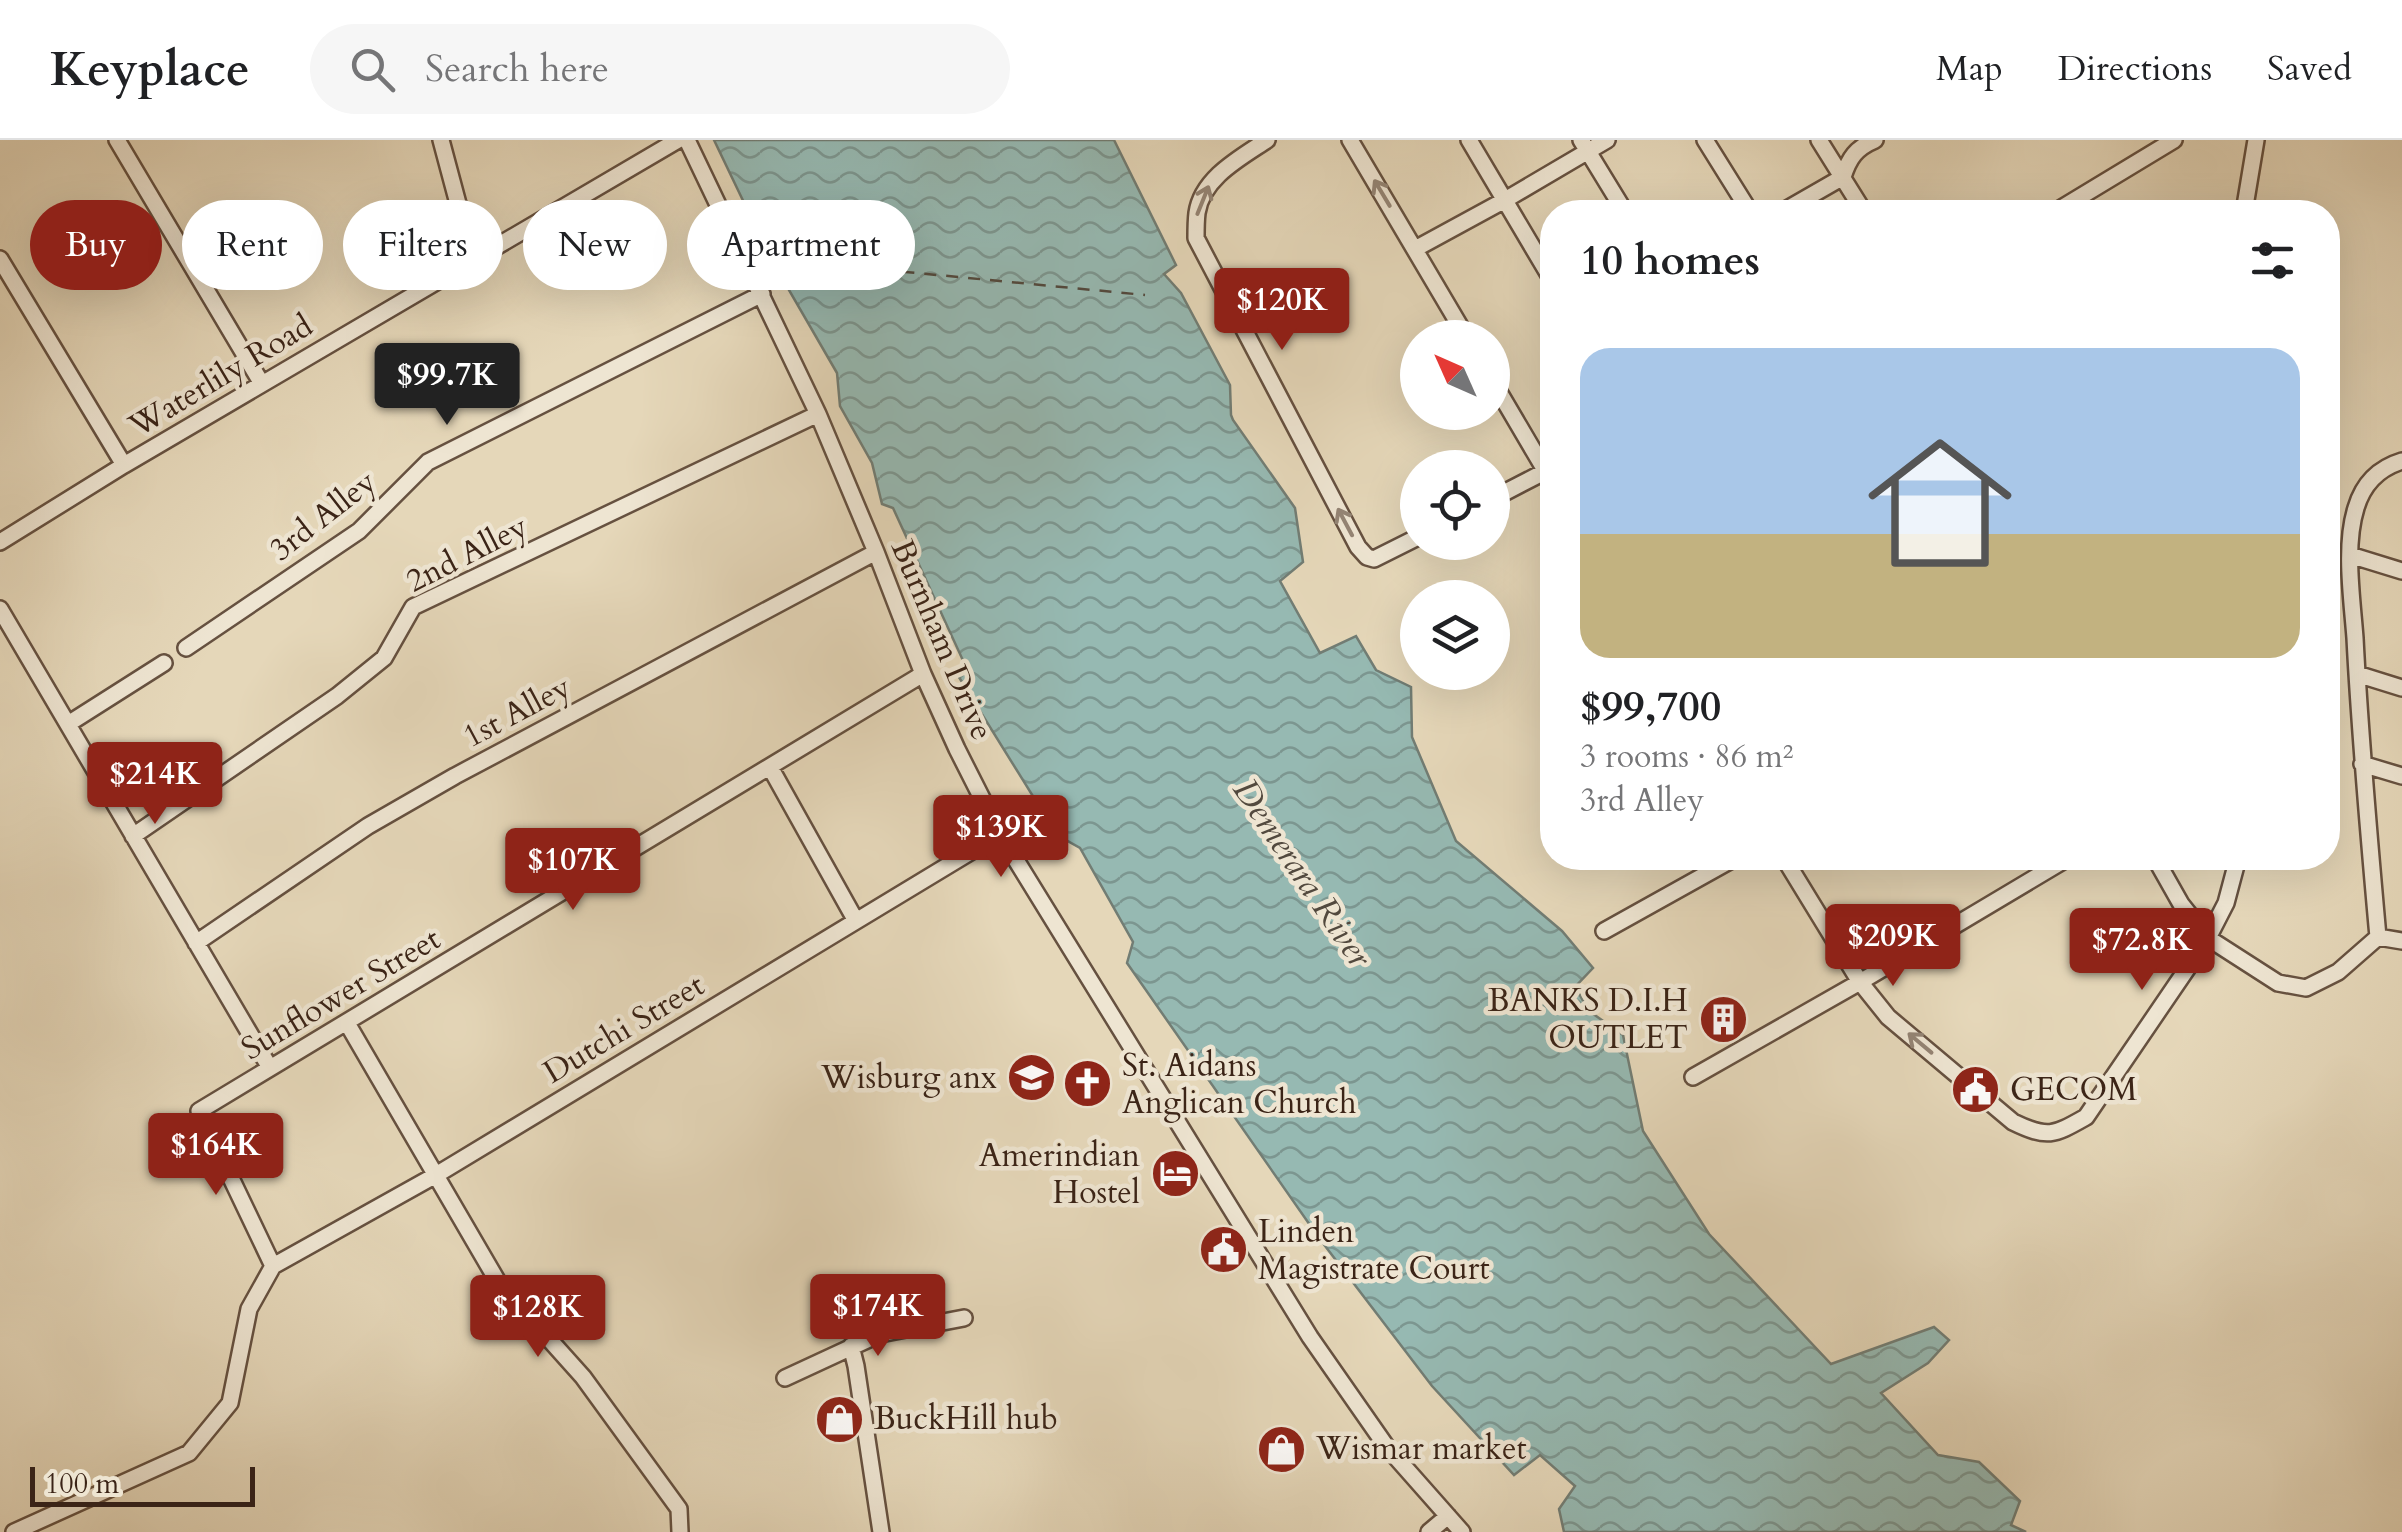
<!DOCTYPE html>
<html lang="en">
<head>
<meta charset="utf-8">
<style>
	:root { --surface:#fff; --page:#f6f6f6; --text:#202124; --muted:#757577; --line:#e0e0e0; --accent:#8f2418 }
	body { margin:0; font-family:Cardo,serif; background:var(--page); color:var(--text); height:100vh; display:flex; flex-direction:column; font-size:38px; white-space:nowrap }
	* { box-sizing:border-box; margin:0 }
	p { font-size:32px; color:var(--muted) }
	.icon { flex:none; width:55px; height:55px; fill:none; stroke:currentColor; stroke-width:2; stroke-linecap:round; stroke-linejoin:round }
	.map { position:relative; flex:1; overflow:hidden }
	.sheet { position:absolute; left:1540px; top:60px; width:800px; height:670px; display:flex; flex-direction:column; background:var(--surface); border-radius:40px; box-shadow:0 10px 40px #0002 }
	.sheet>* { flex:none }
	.banner { position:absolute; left:30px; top:60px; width:950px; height:90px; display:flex; gap:20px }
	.needle { width:65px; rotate:315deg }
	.fabs { position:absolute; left:1400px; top:180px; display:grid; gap:20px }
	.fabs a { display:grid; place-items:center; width:110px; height:110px; border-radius:50%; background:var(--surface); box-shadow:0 10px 40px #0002; font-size:50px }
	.scale { position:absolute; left:30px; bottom:25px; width:225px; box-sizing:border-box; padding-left:10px; border:5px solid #3b2417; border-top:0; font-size:28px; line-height:35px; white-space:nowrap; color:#3b2417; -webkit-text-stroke:8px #eee5d2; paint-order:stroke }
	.price { position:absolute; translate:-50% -85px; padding:0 22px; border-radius:10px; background:var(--accent); color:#fff; font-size:32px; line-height:65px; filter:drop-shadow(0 2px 5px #0008) }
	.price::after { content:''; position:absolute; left:50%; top:60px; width:30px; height:22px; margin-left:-15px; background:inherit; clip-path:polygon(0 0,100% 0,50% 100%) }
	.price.on { background:#222; color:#fff }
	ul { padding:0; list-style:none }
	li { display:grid; align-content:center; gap:20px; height:530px; padding:0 40px }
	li+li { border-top:2px solid var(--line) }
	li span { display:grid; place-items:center; height:310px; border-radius:30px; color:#555 }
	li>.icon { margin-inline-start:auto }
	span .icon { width:180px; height:180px; fill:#fffc; stroke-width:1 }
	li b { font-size:42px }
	h2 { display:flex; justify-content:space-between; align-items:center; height:120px; padding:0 40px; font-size:42px }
	.pill { padding:0 35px; border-radius:45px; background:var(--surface); box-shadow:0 10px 40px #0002; font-size:35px; line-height:90px }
	.pill.on { background:var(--accent); color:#fff }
	header { display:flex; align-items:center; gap:60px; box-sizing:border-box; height:140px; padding:0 50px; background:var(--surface); border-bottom:2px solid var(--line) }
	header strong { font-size:48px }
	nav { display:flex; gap:55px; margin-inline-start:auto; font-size:35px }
	.search { width:700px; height:90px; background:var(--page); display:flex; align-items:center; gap:25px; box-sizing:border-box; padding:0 35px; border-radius:55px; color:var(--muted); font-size:38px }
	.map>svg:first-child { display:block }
	.water { fill:url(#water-waves); stroke:#727d74; stroke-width:2.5 }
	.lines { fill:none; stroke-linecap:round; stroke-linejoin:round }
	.ferry { stroke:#52493e; stroke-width:2.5; stroke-dasharray:12 10; stroke-linecap:butt }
	.minor-casing { stroke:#665140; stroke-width:20 }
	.minor { stroke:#eee5d2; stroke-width:15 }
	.oneway { stroke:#948474 }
	.labels { text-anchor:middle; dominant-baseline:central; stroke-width:9; stroke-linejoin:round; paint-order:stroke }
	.street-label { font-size:32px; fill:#3b2417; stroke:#eee5d2 }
	.poi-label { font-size:32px; fill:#3b2417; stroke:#eee5d2; text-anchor:start }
	.water-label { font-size:35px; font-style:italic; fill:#52493e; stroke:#eee5d2 }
</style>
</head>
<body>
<header>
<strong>Keyplace</strong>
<div class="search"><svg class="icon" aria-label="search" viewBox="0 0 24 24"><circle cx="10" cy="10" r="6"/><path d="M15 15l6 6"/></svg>Search here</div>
<nav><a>Map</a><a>Directions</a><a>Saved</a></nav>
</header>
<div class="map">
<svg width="2402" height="1392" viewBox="0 0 2402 1392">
	<defs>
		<pattern id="water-waves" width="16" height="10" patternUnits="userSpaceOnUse" patternTransform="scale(2.5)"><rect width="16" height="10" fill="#96b9b2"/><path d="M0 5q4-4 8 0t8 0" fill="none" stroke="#7c9690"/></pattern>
	</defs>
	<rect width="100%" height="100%" fill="#e5d7b9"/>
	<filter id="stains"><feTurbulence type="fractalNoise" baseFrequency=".002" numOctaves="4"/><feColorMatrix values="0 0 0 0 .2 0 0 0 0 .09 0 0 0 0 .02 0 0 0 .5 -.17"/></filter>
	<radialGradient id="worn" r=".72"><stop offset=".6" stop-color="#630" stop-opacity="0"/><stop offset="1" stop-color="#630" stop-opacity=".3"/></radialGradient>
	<path class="water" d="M714,0H1114L1176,125L1164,134L1181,153L1230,245L1231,275L1233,280L1295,368L1303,422L1280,441L1320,513L1356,496L1376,530L1411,547L1412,597L1456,701L1562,791L1593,828L1575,847L1589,871L1623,895L1643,991L1709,1094L1831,1224L1934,1187L1949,1200L1928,1223L1881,1253L1938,1315L1979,1322L2020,1361L2011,1385L2026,1392H1564L1559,1369L1575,1346L1540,1315L1514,1335L1432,1246L1319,1098L1127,823L1133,802L1080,708L1057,695L957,534L966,527L893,368L882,364L872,323L840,266L837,233L771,119Z"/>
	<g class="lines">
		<path class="ferry" d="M771,119L1145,155"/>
		<defs>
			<path id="minor" d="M117,0L262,244
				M441,0L460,71L484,113
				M687,0L818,274L876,412L923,534L957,609L1000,694L1310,1197L1386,1306L1462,1392
				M1267,0C1240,18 1202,38 1197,73C1196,81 1196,90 1196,98L1358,407L1367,417L1374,419L1418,397
				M1350,0L1467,198
				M1469,0L1552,140
				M1581,0L1625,72
				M1705,0L1750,72
				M1819,0L1864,72
				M1782,72L1843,37C1849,18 1856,8 1875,0
				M2055,72L2174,0
				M2244,72L2256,0
				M1415,109L1505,60L1607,0
				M0,119L124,325
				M1492,240L1552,342
				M1492,359L1546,331
				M0,402L124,325L678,0
				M2350,415L2402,431
				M0,469L270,928
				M186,508L359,391L428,322L762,154
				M2357,534L2402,548
				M68,584L164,523
				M2362,624L2402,636
				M770,627L856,781
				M133,696L337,556L384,518L413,467L818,274
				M1784,718L1860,842L1888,877L2013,982C2048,999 2054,995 2086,977L2208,798L2226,763L2238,718
				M2155,718L2181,764L2208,798L2278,843L2306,848L2338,832L2378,797C2369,697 2360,598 2355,498C2352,458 2344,406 2356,368C2363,344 2379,328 2402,321
				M1604,791L1735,718
				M2378,797L2402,801
				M196,803L368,686L455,636L876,412
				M347,883L498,1142L583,1237L679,1369L680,1392
				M1693,937L1860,842L2068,718
				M273,1126L199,971L923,534
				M273,1126L436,1035L1000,694
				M851,1206L856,1226L881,1392
				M785,1238L880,1194L964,1178
				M14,1392L189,1313L230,1263L249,1169L273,1126
				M1429,1392L1448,1376"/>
		</defs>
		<use href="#minor" class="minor-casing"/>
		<use href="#minor" class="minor"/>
	</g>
	<defs><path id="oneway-shaft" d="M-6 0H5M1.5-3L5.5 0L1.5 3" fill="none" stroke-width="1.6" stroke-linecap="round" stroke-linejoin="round" transform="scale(2.5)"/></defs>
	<g class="oneway">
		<use href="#oneway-shaft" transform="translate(1382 53) rotate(-121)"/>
		<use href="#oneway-shaft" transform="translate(1203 60) rotate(-68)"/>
		<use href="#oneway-shaft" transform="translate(1345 382) rotate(-118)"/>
		<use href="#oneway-shaft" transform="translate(1920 903) rotate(-140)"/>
	</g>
	<defs>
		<symbol id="building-disc" viewBox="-11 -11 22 22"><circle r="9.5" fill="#8f2418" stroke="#eee5d2"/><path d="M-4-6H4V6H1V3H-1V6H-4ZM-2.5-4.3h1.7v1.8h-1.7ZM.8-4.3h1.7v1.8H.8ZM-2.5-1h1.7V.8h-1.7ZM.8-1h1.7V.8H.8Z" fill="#fff"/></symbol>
		<symbol id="school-disc" viewBox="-11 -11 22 22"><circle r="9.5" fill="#8f2418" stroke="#eee5d2"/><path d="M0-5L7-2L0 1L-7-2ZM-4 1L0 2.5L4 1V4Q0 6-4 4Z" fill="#fff"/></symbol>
		<symbol id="church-disc" viewBox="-11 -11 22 22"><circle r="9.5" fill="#8f2418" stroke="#eee5d2"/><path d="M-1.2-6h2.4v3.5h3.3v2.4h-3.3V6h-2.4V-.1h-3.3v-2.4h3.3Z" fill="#fff"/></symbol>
		<symbol id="civic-disc" viewBox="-11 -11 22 22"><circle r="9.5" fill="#8f2418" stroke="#eee5d2"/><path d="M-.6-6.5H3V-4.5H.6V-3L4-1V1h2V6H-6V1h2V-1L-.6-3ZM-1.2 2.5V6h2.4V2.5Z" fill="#fff"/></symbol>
		<symbol id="hotel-disc" viewBox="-11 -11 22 22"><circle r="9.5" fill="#8f2418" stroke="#eee5d2"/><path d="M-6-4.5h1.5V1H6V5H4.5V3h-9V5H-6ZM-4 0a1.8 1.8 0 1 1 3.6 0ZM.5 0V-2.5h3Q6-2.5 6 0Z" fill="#fff"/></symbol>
		<symbol id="shop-disc" viewBox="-11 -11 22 22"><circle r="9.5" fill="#8f2418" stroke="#eee5d2"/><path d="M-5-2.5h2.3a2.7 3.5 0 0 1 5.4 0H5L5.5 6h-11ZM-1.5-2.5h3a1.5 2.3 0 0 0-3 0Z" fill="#fff"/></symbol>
	</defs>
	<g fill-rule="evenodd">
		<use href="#building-disc" x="1696" y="852" width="55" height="55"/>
		<use href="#school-disc" x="1004" y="910" width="55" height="55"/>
		<use href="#church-disc" x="1060" y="916" width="55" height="55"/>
		<use href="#civic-disc" x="1948" y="922" width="55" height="55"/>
		<use href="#hotel-disc" x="1148" y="1006" width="55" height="55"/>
		<use href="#civic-disc" x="1196" y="1082" width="55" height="55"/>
		<use href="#shop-disc" x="812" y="1252" width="55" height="55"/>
		<use href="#shop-disc" x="1254" y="1282" width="55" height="55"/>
	</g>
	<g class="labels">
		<g class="street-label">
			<text transform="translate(221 236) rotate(-31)">Waterlily Road</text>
			<text transform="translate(323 376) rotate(-38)">3rd Alley</text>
			<text transform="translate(467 414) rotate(-27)">2nd Alley</text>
			<text transform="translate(942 500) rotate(67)">Burnham Drive</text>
			<text transform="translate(517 572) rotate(-28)">1st Alley</text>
			<text transform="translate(341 854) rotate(-31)">Sunflower Street</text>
			<text transform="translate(624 889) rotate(-31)">Dutchi Street</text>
		</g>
		<g class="poi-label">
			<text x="1688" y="861" text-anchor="end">BANKS D.I.H<tspan x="1688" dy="37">OUTLET</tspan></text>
			<text x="1122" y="926">St. Aidans<tspan x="1122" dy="37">Anglican Church</tspan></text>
			<text x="997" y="938" text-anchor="end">Wisburg anx</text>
			<text x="2010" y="950">GECOM</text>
			<text x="1140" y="1016" text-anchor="end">Amerindian<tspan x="1140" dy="37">Hostel</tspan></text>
			<text x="1258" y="1092">Linden<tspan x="1258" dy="37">Magistrate Court</tspan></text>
			<text x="874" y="1279">BuckHill hub</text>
			<text x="1316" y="1309">Wismar market</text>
		</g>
		<g class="water-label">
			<text transform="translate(1302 733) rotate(56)">Demerara River</text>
		</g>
	</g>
	<rect width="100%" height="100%" filter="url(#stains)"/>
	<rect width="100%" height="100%" fill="url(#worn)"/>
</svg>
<div class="fabs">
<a><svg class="needle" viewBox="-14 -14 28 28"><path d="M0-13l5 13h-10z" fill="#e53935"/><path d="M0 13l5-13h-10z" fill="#757577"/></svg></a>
<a><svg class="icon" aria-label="locate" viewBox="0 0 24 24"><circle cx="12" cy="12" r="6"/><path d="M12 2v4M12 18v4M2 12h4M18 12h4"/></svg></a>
<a><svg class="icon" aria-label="layers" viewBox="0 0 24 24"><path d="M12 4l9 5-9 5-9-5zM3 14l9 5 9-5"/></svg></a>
</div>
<div class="scale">100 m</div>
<b class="price" style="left:1282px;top:213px">$120K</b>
<b class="price on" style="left:447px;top:288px">$99.7K</b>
<b class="price" style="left:155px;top:687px">$214K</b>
<b class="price" style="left:1001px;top:740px">$139K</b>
<b class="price" style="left:573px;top:773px">$107K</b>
<b class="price" style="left:1893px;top:849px">$209K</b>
<b class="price" style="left:2142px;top:853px">$72.8K</b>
<b class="price" style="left:216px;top:1058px">$164K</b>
<b class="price" style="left:878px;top:1219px">$174K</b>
<b class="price" style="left:538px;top:1220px">$128K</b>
<div class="banner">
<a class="pill on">Buy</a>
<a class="pill">Rent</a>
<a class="pill">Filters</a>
<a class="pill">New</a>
<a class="pill">Apartment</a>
</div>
<section class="sheet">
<h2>10 homes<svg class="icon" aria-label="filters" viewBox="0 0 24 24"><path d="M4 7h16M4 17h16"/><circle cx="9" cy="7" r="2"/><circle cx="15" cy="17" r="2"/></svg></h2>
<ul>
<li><span style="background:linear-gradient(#a9c7e8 60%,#c2b280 0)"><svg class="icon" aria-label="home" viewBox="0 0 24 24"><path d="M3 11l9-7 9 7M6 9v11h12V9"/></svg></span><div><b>$99,700</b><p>3 rooms · 86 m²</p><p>3rd Alley</p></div></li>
</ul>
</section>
</div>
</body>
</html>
